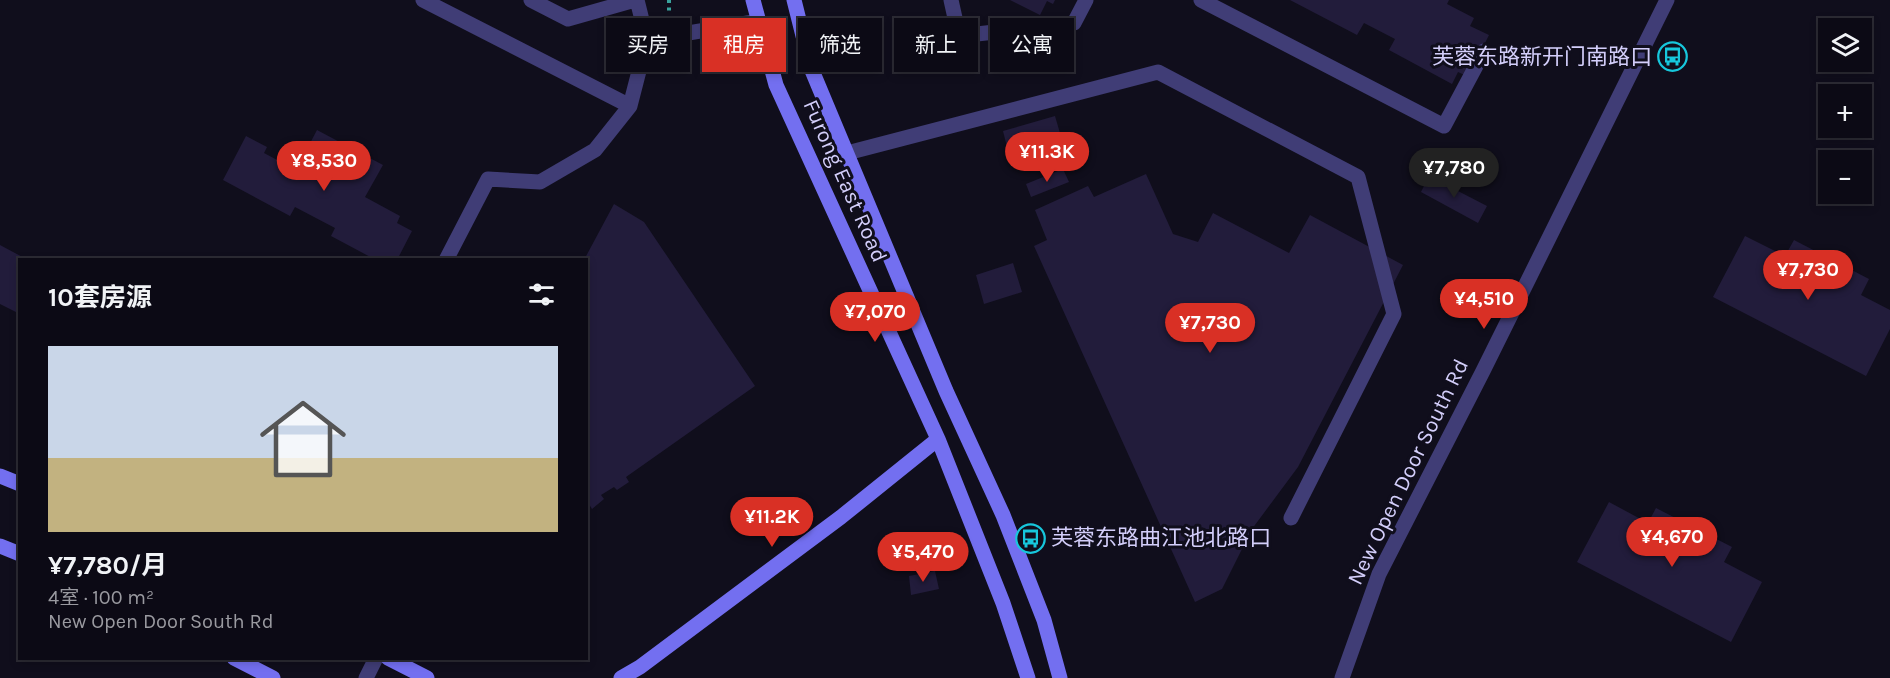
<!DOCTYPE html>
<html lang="zh">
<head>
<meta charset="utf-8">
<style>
	:root { --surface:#0c0a15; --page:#1a1822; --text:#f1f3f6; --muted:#9a9aa0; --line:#2c2b34; --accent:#d93025 }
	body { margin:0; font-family:Karla,"Noto Sans SC",sans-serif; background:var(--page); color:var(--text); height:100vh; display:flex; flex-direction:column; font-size:22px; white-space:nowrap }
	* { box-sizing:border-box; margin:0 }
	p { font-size:20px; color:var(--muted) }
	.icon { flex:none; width:33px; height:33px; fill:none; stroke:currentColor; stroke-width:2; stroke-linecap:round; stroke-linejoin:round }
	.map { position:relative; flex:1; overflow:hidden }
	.side { position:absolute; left:18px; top:258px; width:570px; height:402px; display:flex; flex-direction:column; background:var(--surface); border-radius:0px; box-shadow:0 3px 9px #0003,0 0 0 2px var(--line) }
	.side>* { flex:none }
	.guide { position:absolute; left:606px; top:18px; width:570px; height:54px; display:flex; gap:12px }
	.buttons { position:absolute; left:1818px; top:18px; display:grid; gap:12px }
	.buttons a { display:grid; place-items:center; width:54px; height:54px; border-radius:0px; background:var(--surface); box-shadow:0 3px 9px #0003,0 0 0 2px var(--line); font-size:30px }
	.price { position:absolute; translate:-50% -51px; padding:0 14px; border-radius:21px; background:var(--accent); color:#fff; font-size:20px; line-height:39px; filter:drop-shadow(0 2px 3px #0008) }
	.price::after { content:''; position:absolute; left:50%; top:36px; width:18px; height:14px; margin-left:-9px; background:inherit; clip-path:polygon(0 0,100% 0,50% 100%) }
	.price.active { background:#222; color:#fff }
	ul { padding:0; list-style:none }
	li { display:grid; align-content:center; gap:12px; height:318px; padding:0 30px }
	li span { display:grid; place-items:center; height:186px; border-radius:0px; color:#555 }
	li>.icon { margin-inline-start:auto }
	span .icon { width:108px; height:108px; fill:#fffc; stroke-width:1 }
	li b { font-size:26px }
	h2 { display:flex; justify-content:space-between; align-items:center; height:72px; padding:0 30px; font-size:26px }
	.tag { padding:0 21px; border-radius:0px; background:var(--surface); box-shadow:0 3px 9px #0003,0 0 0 2px var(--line); font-size:21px; line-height:54px }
	.tag.active { background:var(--accent); color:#fff }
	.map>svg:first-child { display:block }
	.building { fill:#221c3b }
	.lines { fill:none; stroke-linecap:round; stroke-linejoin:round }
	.path { stroke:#39a39d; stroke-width:4; stroke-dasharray:3 4.5; stroke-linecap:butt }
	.service { stroke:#403d76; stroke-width:15 }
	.minor { stroke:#403d76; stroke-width:15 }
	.tertiary { stroke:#403d76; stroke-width:15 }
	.secondary { stroke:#736ff0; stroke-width:15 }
	.labels { text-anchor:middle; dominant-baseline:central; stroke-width:6; stroke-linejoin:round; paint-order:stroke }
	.poi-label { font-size:22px; fill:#d3cefa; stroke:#100e1c; text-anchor:end }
	.street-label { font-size:22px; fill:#d3cefa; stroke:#100e1c }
</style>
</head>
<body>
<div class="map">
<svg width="1890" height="678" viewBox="0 0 1890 678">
	<rect width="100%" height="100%" fill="#100e1c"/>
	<path class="building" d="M1010,0H1055L1053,4L1047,1L1040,15Z
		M1290,0H1449L1447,4L1474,18L1470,26L1489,35L1477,59L1471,78L1458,72L1452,84L1389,50L1395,39L1364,23L1357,35Z
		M1055,116L1062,140L1009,155L1003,131Z
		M317,130L383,165L365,197L400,216L397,223L412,231L397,260H376L331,236L335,228L295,207L290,216L223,180L246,136L267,147L264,153L296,170Z
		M1063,169L1069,182L1031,197L1026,184Z
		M1146,174L1173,234L1198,242L1213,213L1289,253L1310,215L1403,265L1298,467L1252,529L1222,589L1195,602L1034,246L1047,240L1035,210L1088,186L1094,197Z
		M1429,176L1487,206L1478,223L1421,192Z
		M614,204L644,222L755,386L626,477L629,482L617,490L614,487L601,495L604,499L592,509L589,504L586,506V260H584Z
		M1745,236L1785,256L1794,240L1869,279L1861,295L1890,310V329L1866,376L1713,297Z
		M0,245L28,260H20V314L0,304Z
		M1013,263L1022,292L984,304L976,275Z
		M1609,502L1648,523L1656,508L1732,547L1724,562L1762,582L1731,642L1577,562Z
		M935,571L939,589L911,595L909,576Z"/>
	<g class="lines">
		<path class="path" d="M669,0V14"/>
		<path class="service" d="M847,153L1158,72L1358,177L1394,314L1291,518"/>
		<path class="minor" d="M423,0L630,106
			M531,0L568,19L635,0
			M637,0L647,40
			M951,0L959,36L1074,23L1086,0
			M1201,0L1444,126L1484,51
			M446,260L488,179L540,182L595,150L630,106L647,40L759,21
			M366,678L376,658"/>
		<path class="tertiary" d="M1342,678L1379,574L1483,371L1667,0"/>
		<path class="secondary" d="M753,0L776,85L938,439L1003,603L1028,678
			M794,0L811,68L946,391L1003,515L1044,620L1060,678
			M0,476L20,484
			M0,546L20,554
			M234,658L273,678
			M388,658L427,678
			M621,678L640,667L841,517L938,439"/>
	</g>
	<defs>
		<symbol id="bus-ring" viewBox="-11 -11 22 22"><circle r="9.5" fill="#100e1c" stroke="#17c7dc" stroke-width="1.5"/><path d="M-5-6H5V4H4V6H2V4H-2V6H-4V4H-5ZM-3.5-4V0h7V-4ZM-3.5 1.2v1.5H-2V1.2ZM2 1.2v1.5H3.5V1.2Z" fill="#17c7dc"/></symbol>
	</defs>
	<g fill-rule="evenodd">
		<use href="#bus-ring" x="1656" y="40" width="33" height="33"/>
		<use href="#bus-ring" x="1014" y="522" width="33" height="33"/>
	</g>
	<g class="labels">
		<g class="poi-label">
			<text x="1652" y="57">芙蓉东路新开门南路口</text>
			<text x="1051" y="538" text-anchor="start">芙蓉东路曲江池北路口</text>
		</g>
		<g class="street-label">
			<text transform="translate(845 181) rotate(66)">Furong East Road</text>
			<text transform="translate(1408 472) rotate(-64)">New Open Door South Rd</text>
		</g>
	</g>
</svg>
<div class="buttons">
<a><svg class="icon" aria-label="layers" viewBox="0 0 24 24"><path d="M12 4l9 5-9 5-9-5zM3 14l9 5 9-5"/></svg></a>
<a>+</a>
<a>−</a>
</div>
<b class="price" style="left:1047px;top:183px">¥11.3K</b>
<b class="price" style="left:324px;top:192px">¥8,530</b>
<b class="price active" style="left:1454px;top:199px">¥7,780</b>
<b class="price" style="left:1808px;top:301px">¥7,730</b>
<b class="price" style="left:1484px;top:330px">¥4,510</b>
<b class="price" style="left:875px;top:343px">¥7,070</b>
<b class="price" style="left:1210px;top:354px">¥7,730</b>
<b class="price" style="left:772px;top:548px">¥11.2K</b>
<b class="price" style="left:1672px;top:568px">¥4,670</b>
<b class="price" style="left:923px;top:583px">¥5,470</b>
<div class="guide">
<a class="tag">买房</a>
<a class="tag active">租房</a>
<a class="tag">筛选</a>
<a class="tag">新上</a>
<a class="tag">公寓</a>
</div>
<section class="side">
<h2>10套房源<svg class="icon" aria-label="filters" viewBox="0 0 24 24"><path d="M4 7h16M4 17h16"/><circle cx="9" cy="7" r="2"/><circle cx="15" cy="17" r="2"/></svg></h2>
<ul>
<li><span style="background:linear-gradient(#c9d6e8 60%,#c2b280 0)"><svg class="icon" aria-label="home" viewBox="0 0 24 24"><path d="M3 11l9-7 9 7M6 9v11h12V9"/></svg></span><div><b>¥7,780/月</b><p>4室 · 100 m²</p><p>New Open Door South Rd</p></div></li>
</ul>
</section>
</div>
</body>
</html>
